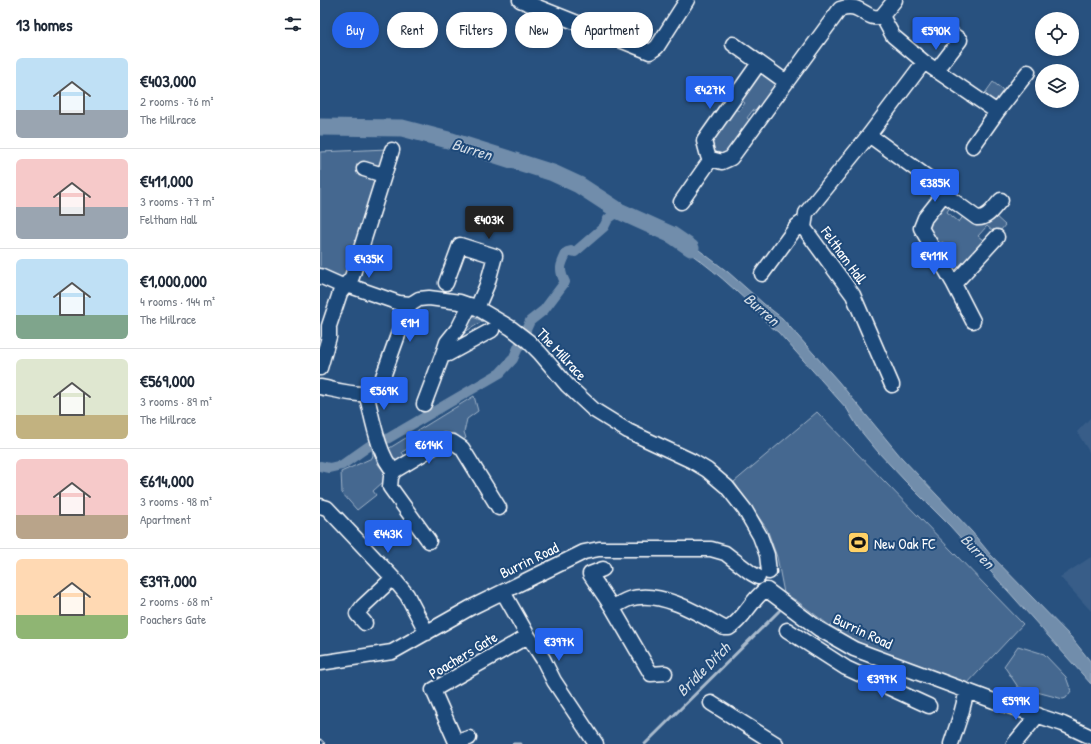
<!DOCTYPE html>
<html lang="en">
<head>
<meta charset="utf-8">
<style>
	:root { --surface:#fff; --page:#f6f6f7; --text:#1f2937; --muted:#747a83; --line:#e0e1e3; --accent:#2563eb }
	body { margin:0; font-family:"Patrick Hand",sans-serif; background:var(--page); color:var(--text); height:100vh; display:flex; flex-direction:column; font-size:15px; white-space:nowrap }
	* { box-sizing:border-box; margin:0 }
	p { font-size:13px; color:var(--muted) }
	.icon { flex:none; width:22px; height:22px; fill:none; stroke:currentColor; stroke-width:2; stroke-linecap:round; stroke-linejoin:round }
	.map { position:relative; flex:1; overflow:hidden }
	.details { display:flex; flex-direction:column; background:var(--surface); width:320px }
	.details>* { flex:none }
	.guide { position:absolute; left:12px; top:12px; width:380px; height:36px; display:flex; gap:8px }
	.fabs { position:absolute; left:715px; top:12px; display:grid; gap:8px }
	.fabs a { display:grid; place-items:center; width:44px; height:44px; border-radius:50%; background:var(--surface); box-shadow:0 2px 6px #0003; font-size:20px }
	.price { position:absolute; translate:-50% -34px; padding:0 9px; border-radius:4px; background:var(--accent); color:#fff; font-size:13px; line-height:26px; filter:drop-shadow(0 1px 2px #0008) }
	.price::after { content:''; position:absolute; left:50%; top:24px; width:12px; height:9px; margin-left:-6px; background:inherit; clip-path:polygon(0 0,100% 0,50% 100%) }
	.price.current { background:#222; color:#fff }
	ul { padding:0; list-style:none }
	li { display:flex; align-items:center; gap:12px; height:100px; padding:0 16px }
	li+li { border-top:1px solid var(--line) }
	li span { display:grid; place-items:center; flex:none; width:112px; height:80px; border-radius:6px; color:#555 }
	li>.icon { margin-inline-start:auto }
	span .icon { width:48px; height:48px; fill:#fffc; stroke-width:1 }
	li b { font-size:17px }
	h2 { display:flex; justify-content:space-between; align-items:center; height:48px; padding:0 16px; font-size:17px }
	.pill { padding:0 14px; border-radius:18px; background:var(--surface); box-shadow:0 2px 6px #0003; font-size:14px; line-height:36px }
	.pill.current { background:var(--accent); color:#fff }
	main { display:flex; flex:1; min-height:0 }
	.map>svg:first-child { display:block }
	.built { fill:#375d88 }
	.green { fill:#446890; stroke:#a2b4c8 }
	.water { fill:#718dab; stroke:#aabbcd }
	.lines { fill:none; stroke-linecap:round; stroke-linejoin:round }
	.stream { stroke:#aabbcd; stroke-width:3 }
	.canal { stroke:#718dab; stroke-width:10 }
	.river { stroke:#718dab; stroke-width:17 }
	.minor-casing { stroke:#fff; stroke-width:17 }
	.minor { stroke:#1f4a7a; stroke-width:14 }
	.rail-casing { stroke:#fff; stroke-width:4.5 }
	.rail { stroke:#1f4a7a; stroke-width:3; stroke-dasharray:9; stroke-linecap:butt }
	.labels { text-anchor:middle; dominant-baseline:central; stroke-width:4; stroke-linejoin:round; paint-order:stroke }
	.street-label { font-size:15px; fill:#fff; stroke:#1f4a7a }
	.poi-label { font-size:15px; fill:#fff; stroke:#1f4a7a; text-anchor:start }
	.water-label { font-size:16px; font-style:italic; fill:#d4dde6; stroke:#1f4a7a }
</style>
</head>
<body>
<main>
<section class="details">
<h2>13 homes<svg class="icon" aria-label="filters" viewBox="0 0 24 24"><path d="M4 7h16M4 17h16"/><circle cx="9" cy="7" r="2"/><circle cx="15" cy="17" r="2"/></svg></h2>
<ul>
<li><span style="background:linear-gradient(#bfe0f5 65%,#9aa5b1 0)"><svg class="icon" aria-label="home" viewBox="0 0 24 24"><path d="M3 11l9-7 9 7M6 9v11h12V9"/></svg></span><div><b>€403,000</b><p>2 rooms · 76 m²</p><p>The Millrace</p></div></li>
<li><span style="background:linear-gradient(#f6c9c9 60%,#9aa5b1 0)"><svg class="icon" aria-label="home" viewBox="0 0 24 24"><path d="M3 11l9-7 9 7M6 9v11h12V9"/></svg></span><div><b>€411,000</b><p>3 rooms · 77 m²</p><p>Feltham Hall</p></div></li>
<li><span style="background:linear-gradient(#bfe0f5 70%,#7fa58c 0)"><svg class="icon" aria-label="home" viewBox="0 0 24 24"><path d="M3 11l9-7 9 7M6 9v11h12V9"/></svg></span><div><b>€1,000,000</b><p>4 rooms · 144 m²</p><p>The Millrace</p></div></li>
<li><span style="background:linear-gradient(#dfe7d0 70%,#c2b280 0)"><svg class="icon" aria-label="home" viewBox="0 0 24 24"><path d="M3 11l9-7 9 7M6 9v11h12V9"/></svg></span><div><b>€569,000</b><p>3 rooms · 89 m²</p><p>The Millrace</p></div></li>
<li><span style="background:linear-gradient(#f6c9c9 70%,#b9a48a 0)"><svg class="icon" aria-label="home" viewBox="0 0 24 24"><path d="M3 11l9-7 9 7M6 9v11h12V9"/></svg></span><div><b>€614,000</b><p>3 rooms · 98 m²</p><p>Apartment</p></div></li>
<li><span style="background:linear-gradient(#ffd9b3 70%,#8fb573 0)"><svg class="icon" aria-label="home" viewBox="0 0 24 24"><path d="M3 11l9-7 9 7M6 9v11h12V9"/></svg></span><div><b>€397,000</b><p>2 rooms · 68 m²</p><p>Poachers Gate</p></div></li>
</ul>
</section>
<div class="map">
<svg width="771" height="744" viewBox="0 0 771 744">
	<rect width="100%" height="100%" fill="#28517f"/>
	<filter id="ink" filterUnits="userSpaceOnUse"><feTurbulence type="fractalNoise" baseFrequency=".025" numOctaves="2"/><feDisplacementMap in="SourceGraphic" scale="8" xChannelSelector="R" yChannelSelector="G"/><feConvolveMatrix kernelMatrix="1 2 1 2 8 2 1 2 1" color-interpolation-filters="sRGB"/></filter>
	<g filter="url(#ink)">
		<path class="built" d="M771,417V455L757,432Z
			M771,557V611L740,577Z"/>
		<path class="green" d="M441,73C447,74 455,81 457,86L440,114L433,110L427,118L433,122L410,153L403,156L395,153L392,150L391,138L413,108L419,111L425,103L420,99L439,74Z
			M673,82L682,89L684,94L677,102L675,103L663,96Z
			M67,149C65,154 64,160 61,165C57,170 53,176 56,183L28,273L22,280L0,271V152Z
			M625,204L631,205L627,212L639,222L644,215L673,214L685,225L677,235L667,226L658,236L663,240L664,244L636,272L632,271L625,261L631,258L623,242L616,245L607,228L621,205Z
			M150,316L163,321L135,338Z
			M154,396L158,411L147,419L144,432L146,438L140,442L116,440L112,434L82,452L86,459L74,461L68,449Z
			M497,412L703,624L645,686L526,638L477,601L464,593L457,557L447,529L414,482Z
			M52,450H53L58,464L64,472L63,482L53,491L56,495L37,510L22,493L21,472L52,458L53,455Z
			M698,646L724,654L746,677L751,691L746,698L743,699L698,687L684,666Z"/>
		<path class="water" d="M354,231L408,272L444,304L462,318L518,381L581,457L652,532L670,554L751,637L771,662V684L630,526L585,481L558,452L539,429L527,409L458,332C447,325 441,315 432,306C407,282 379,257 349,240Z"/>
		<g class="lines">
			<path class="stream" d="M193,744H201
				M325,744L459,611"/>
			<path class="canal" d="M67,439L180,373L193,359L210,321L224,310L245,282C238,269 241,264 247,252L251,251L255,252L284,227L288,219L299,211
				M0,466L9,468L22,465L49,446"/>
			<path class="river" d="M0,127L82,128L132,141L233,173L259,185L299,211L352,235L371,248"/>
			<defs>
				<path id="minor" d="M200,0L330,52L337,47L367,0
					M562,16L573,36L604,62L677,112L653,146
					M562,16L575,0
					M413,44L466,82
					M617,70L640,40L626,30
					M677,112L708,72
					M549,135L618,185L624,194L657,218C668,219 674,207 681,200
					M391,159L388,156L384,141L439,63
					M44,169L63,175
					M624,194L605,218L601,228L634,284L677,237
					M361,202L391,159L402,162L411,158L520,9C540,0 547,23 562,16
					M442,274L477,226L485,220
					M0,276L18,284L33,287L79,303L91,304
					M126,283L140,245L175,256L167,285L157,308
					M634,284L653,321
					M150,305L139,327L127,342L124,351L128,354L172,330
					M0,368L9,337V326L20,293L32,277L72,150
					M572,385L533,295L484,228L486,213L549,135L604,62
					M0,387C12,389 43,398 53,392C56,390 58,387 60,385L87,310L91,304L99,299L109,298L140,302L157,308L191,328L208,341L220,353L247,385L274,410L308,431L372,461L387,470L407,487L425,510L440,536L447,555L449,572
					M46,393C52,415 58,456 74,471
					M104,404L124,351
					M0,506L7,508L73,578L87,595L107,633
					M109,541L70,487L71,477L74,471L124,441L133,442L142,448L179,508
					M283,569L270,574L292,607L331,674L345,673
					M447,590L499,629L534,649L674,701L743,724L771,737
					M183,592L208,636L223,659L234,681L276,744
					M292,607C298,605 303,601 309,599C339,589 378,613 404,628H409C424,619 431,600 445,590
					M45,623L37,614L43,606L73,578
					M467,630L526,668L609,706
					M0,663L72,652L150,608L264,552L279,549H391L405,553L431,573L438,577
					M391,703L456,744
					M149,738L136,742L113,690L208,636
					M631,744L641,714L647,691
					M694,744L718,715"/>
			</defs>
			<use href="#minor" class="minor-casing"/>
			<use href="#minor" class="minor"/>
			<defs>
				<path id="rail" d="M0,741L3,744"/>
			</defs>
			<use href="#rail" class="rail-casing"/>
			<use href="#rail" class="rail"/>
		</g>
	</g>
	<defs>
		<symbol id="stadium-square" viewBox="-11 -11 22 22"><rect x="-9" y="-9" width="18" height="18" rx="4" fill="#ffd166" stroke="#1f4a7a"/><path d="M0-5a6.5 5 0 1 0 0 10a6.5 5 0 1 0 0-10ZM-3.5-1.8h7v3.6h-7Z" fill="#111"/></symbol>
	</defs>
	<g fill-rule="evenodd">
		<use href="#stadium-square" x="526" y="530" width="25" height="25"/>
	</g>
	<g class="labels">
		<g class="street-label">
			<text transform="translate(524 255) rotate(54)">Feltham Hall</text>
			<text transform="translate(242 354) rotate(47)">The Millrace</text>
			<text transform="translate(209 560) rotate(-26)">Burrin Road</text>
			<text transform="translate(543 631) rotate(25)">Burrin Road</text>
			<text transform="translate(143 655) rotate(-31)">Poachers Gate</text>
		</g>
		<g class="poi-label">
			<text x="554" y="543">New Oak FC</text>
		</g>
		<g class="water-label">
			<text transform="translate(152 149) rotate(17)">Burren</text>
			<text transform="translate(442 309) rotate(41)">Burren</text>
			<text transform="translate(658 551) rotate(47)">Burren</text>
			<text transform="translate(383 669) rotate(-45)">Bridle Ditch</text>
		</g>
	</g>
</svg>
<div class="fabs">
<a><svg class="icon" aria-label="locate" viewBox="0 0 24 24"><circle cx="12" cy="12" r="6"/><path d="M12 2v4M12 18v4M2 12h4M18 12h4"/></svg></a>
<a><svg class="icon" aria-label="layers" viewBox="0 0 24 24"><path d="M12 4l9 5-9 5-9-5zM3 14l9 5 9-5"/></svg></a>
</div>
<b class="price" style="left:616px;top:51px">€590K</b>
<b class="price" style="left:390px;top:110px">€427K</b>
<b class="price" style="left:615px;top:203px">€385K</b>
<b class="price current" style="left:169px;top:240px">€403K</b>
<b class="price" style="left:614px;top:276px">€411K</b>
<b class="price" style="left:49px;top:279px">€435K</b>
<b class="price" style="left:90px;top:343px">€1M</b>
<b class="price" style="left:64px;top:411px">€569K</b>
<b class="price" style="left:109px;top:465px">€614K</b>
<b class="price" style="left:68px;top:554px">€443K</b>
<b class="price" style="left:239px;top:662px">€397K</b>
<b class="price" style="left:562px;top:699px">€397K</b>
<b class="price" style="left:696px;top:721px">€599K</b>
<div class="guide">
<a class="pill current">Buy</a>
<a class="pill">Rent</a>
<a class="pill">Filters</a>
<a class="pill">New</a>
<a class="pill">Apartment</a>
</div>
</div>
</main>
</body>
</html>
